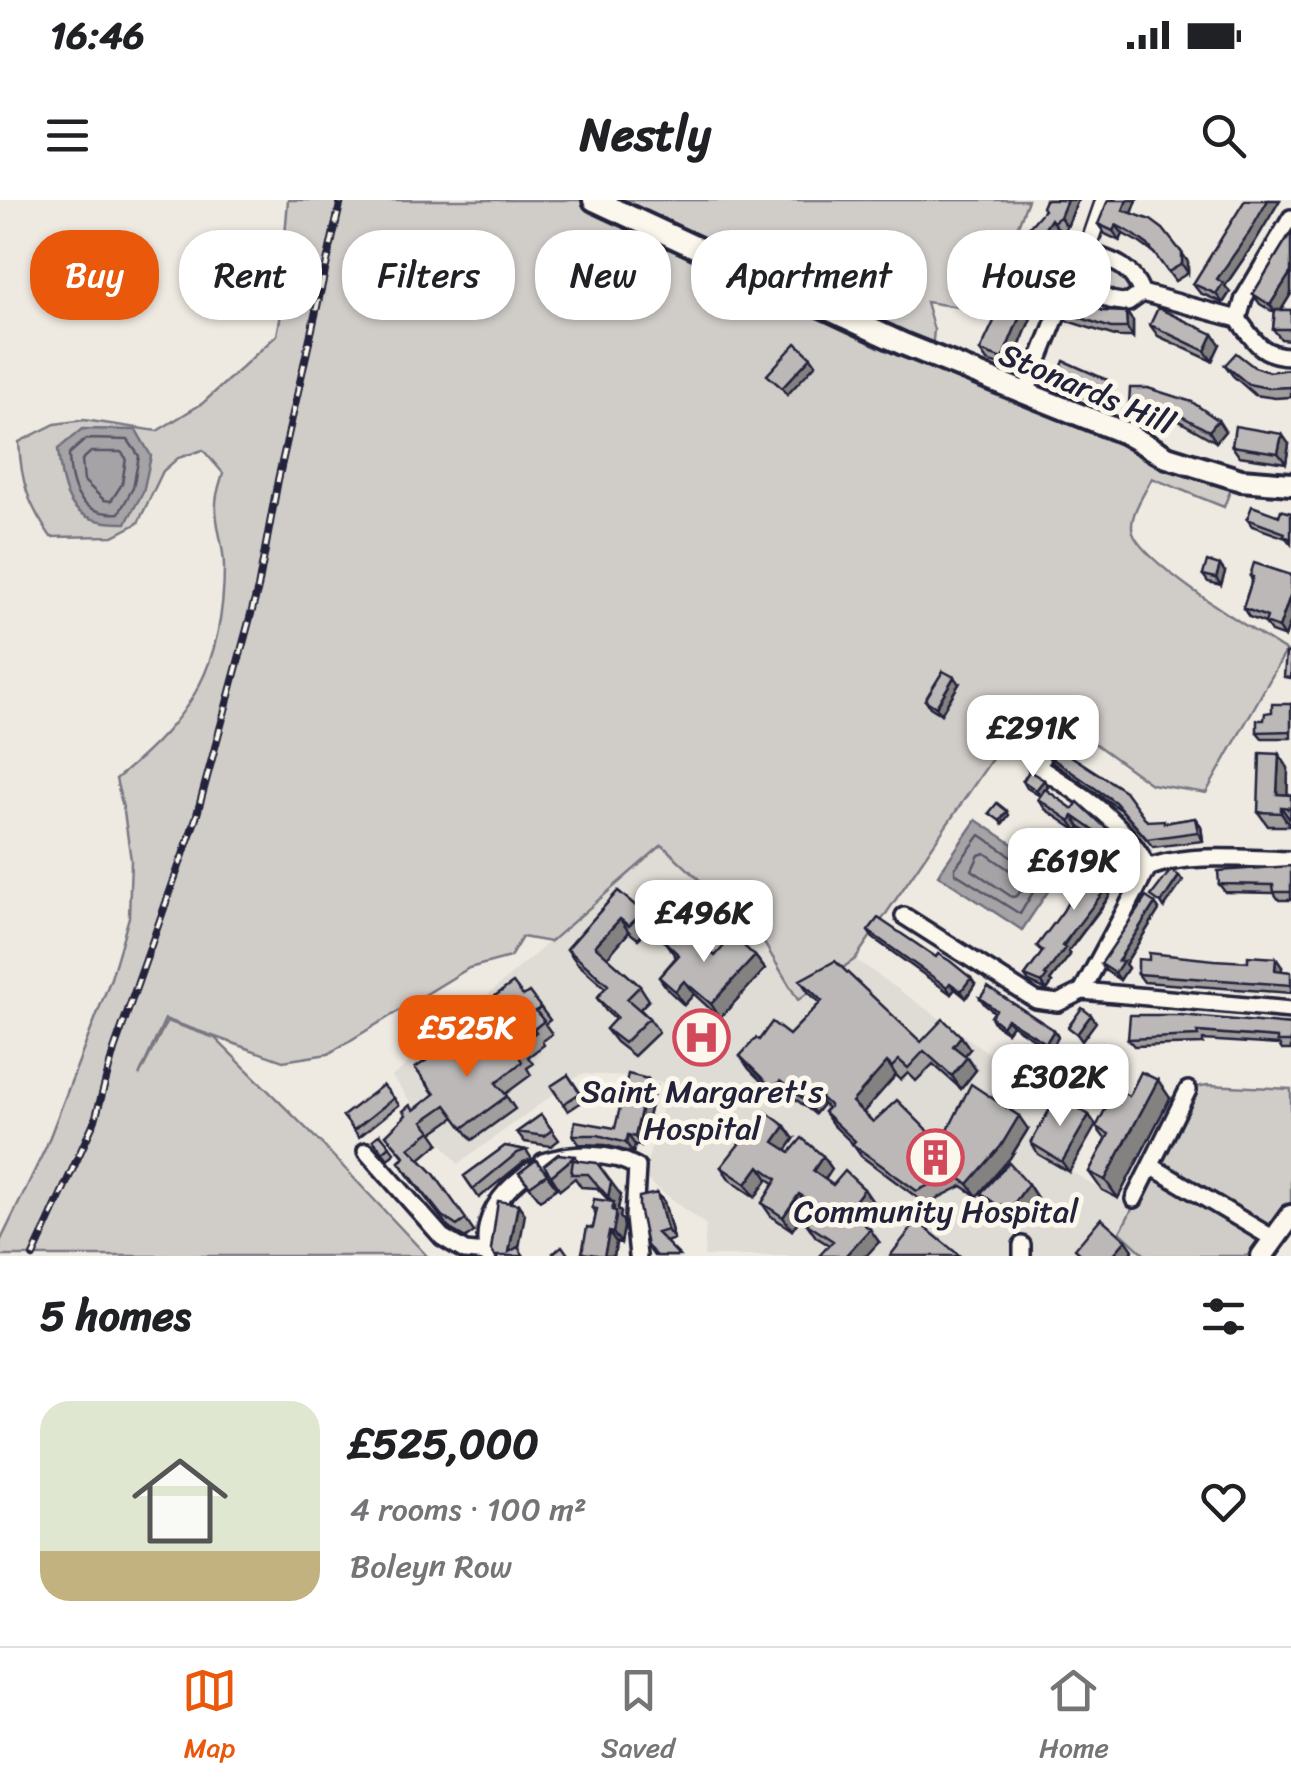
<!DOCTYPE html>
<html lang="en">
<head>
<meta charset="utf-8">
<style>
	:root { --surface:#fff; --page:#f2f2f2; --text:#202124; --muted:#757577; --line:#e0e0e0; --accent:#ea580c }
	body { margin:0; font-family:Sriracha,sans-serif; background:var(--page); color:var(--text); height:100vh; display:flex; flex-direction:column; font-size:38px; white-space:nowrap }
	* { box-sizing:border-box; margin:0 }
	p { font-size:32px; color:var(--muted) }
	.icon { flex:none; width:55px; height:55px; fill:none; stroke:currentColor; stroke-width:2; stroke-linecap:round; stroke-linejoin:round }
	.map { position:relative; height:1056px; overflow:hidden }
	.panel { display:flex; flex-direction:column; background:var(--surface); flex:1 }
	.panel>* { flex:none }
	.banner { position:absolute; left:30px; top:30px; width:1232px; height:90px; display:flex; gap:20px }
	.price { position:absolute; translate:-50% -85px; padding:0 22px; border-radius:20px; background:#fff; color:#222; font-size:32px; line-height:65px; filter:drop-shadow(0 2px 5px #0008) }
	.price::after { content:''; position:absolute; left:50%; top:60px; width:30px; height:22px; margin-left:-15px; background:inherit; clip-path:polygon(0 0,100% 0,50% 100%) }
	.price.on { background:var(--accent); color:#fff }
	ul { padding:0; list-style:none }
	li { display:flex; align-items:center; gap:30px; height:250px; padding:0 40px }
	li span { display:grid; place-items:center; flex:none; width:280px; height:200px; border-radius:30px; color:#555 }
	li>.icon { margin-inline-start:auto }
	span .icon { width:120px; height:120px; fill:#fffc; stroke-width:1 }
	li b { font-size:42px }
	h2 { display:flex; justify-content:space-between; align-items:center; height:120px; padding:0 40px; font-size:42px }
	.tag { padding:0 35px; border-radius:40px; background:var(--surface); box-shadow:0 2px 8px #0004; font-size:35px; line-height:90px }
	.tag.on { background:var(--accent); color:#fff }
	.status { display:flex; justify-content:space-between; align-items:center; height:70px; padding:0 50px; background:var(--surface); direction:ltr }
	.status svg { height:28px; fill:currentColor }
	header { display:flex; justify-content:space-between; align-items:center; height:130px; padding:0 40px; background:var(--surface); font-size:45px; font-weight:700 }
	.tabs { display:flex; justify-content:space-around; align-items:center; height:140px; border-top:2px solid var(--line); background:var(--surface); font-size:28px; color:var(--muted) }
	.tabs a { display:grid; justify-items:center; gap:5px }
	.tabs .on { color:var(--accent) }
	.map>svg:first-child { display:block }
	.built { fill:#dfdbd5 }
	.green { fill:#d0cdc9; stroke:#797882; stroke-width:2.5 }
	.water { fill:#a6a3a7; stroke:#716f7c; stroke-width:2.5 }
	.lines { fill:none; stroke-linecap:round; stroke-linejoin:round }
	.shore { stroke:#575666; stroke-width:2.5 }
	.street-casing { stroke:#22223b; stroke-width:22 }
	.secondary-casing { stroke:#22223b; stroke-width:28 }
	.street { stroke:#fbf7ec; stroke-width:15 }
	.secondary { stroke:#fbf7ec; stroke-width:20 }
	.rail-casing { stroke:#22223b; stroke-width:8 }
	.rail { stroke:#fbf7ec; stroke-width:4; stroke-dasharray:11; stroke-linecap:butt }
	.wall { fill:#a29e9e; stroke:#22223b; stroke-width:2.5 }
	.shaded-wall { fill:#848181; stroke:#22223b; stroke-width:2.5 }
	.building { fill:#bcb8b8; stroke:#22223b; stroke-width:2.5 }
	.labels { text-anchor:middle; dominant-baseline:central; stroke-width:10; stroke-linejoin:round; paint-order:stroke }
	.street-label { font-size:32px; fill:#22223b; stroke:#fbf7ec }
	.poi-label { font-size:32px; fill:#22223b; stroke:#fbf7ec }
</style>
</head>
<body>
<div class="status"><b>16:46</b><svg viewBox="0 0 49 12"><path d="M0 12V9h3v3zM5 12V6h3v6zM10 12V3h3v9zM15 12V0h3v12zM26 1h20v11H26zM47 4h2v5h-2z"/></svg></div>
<header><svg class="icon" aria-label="menu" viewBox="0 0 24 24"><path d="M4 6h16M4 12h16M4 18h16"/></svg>Nestly<svg class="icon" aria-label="search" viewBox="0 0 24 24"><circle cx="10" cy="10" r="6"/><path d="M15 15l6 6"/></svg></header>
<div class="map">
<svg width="1291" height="1056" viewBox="0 0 1291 1056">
	<rect width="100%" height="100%" fill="#eeeae2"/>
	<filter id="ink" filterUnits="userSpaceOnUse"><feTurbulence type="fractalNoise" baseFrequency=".01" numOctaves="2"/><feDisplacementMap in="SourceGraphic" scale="20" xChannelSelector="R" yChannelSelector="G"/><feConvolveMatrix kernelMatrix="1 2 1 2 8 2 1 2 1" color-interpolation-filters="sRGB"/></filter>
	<g filter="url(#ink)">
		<path class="built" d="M662,645L760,736L798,799L855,759L1023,877L1098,925L1072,972L1133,1008L1120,1032L1146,1056H704L706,1025L643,977L669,884L626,876L581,874L458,964L392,877Z"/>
		<path class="green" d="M288,0H583L1233,283L1224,307L1152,278C1145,293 1131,312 1132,328C1133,359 1258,433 1286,451L1206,593L1151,584L1033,499L855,759L798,800L760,736L662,645L550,742L522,737L510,757L469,768L328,854L283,861L165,819L139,876L167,821L215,838L319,941L427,1056H0V1042L46,947L111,778L129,717L131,660L124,612L116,579C192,517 224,466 224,366C224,345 215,324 216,304C216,294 220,283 223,273L203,250L178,258L163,271L138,323L113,336L51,337C28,304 21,282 19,242L55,224L84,220L157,231L203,203L277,135L285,94L284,48Z
			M611,0H1028L985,111L926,102L934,130L932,150Z
			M1087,56L1116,66L1139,90L1123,99L1076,76L1079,59Z
			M1207,885L1291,889V1002L1247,1056H1146L1120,1032L1196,887Z"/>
		<path class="water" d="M82,229L136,230L151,256L143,292L126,323C70,324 63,299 58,249Z
			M976,620L1059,675L1022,730L938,675Z"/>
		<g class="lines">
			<path class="shore" d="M86,239L128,240L139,256L133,288L119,313C79,316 70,288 69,254Z
				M91,252H121L126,258L122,284L111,301L104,300L84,281L82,260Z
				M980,635L1042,677L1020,714L955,673V668Z
				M985,653L1024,680L1025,685L1017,696L1012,697L972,670L979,655Z"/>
			<defs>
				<path id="street" d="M1291,18L1244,98L1238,119C1254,141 1262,156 1291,156
					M1072,77L1110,100L1128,103L1142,93C1130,64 1113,61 1086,52
					M1142,93L1238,119
					M1025,195L1072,77V61L1086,52L1104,0
					M1040,537L1051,546L1037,566C1082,595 1123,619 1148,668
					M904,716L1036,800L1058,803L1082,791L1291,810
					M1082,791L1148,668C1187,652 1249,659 1291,660
					M366,951L442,1037L465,1051L487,1053
					M543,962C572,953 609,951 637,967L634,1017L638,1056
					M1151,966L1274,1039
					M1134,999L1188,890
					M488,1056C479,1018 501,992 530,971
					M1022,1056V1045"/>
				<path id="secondary" d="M594,0L903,144L1125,233L1167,257L1241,280L1291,284
					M1262,1056L1291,1016"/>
			</defs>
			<use href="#street" class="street-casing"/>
			<use href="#secondary" class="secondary-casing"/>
			<use href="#street" class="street"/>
			<use href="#secondary" class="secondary"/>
			<defs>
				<path id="rail" d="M33,1056L95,920L114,850L196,618L258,388L278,280L341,0"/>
			</defs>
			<use href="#rail" class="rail-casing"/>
			<use href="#rail" class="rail"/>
		</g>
		<path class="wall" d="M1045,0H1078L1067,27L1060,32L1058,29L1043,52L1038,66L1043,93L1025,95L1035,108L1010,169L987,161L980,151L1016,91L1013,86L1044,10Z
			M1137,0L1132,13L1188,62V73L1175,81L1155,54L1140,43L1123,34L1120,41L1105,34L1098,24Z
			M1291,32V94L1281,110H1291V140L1281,139L1273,129L1275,113L1260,104L1253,94Z
			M1255,42L1225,86L1230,92L1223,103L1200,93L1193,84Z
			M1060,111L1126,112L1133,121V137H1118L1067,121Z
			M1150,125L1220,144L1212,161L1158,136Z
			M1225,165L1254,167L1269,172L1291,169V197L1275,198L1255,195L1233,176Z
			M1057,178L1114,190L1107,207L1064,189Z
			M1148,188L1225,231L1216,242L1179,221L1136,214L1129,204Z
			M1289,244L1286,263L1239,256L1232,246Z
			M1291,313V344L1286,338L1252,326L1247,319Z
			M1225,372L1221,385L1208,382L1203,375Z
			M1291,375V420L1285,437L1271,432L1265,423L1249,417L1243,408L1252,380L1250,376Z
			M959,484L941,514L930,507L925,500Z
			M1291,504V538H1262L1257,532L1264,520L1272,512Z
			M1279,554L1288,568L1287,595H1291L1290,626H1268L1258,612Z
			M1047,555L1147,621L1166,623L1195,618L1201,626L1203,641L1153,647L1121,610L1053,563Z
			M1044,580L1048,587L1046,590L1115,640L1110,648L1080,627L1077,631L1045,609L1038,599L1040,596L1027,588L1023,581Z
			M1130,660L1107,691L1110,695L1103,706L1068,752L1070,755L1050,781L1052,783L1047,790L1029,782L1025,776L1042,753L1037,746L1100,666Z
			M1291,666V700H1279L1274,693L1225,692L1219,684Z
			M618,691L643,712L652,726L638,739L629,732L607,757L640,786L649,800L640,809L649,818L659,832L634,856L616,842L606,829L615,819L606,811L597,798L605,788L577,763L567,749Z
			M1155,703L1159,710L1125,764L1128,768L1120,780L1106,771L1101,764Z
			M868,731L975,784L966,798L955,789L951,794L873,738Z
			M665,742L715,756H755L765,769L720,818L694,794L684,805L668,790L659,777L676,757Z
			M1282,767V771L1291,772V793L1144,782L1138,774Z
			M800,780L921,842L970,849L964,855L976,870L961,889L933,864L916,881L908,873L901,880L896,875L863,912L873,922L941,944L1028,929L1010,958L977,996L962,986L926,1004L861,956L852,943L833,925L824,912L827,908L823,904L815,914L789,894L781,901L749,869L740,856L759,840L789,835L820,803L809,793Z
			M980,798L1054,830L1058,837L1051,850L1012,825L1007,832L995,824L991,817L994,812L985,805Z
			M541,808L550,820L545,824L552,834L542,841L544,845L528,857L533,864L527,868L531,875L505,894L515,909L472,940L455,917L432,933L439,943L420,959L434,974L474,1032L466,1038L450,1029L407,974L399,962L404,957L386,935L434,894L415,868Z
			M1273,824L1291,825V850H1282L1279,845L1203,840V844L1134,846L1128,839Z
			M568,875L585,900L568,911L551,886Z
			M1079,880L1068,899L1050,888L1045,881Z
			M655,888L641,946L635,945L633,953L605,945L579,944L573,935L615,928Z
			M1058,895L1069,972L1038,954L1031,943Z
			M1129,896L1170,898L1118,998L1102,990L1089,972L1106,940L1096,927Z
			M394,898L399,905L359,937L343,916Z
			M541,915L559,940L551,946L525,942L517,932Z
			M380,934L395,953L388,959L373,940Z
			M794,939L786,950L790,952L823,956L832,969L825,980L833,985L873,1002L859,1020L879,1042L829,1045L816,1037L807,1024L816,1012L808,1007L792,1030L771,1016L762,1003L775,984L768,979L755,997L730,980L721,967Z
			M505,946L526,950L532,959L523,962L479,998L464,976Z
			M575,956L579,961L621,995L618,1008L621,1013L620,1017L623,1021L624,1027L621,1043L616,1042L614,1056H584L582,1053L593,1028L596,1014L592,1008L610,1002L597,988L581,987L575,978L560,990L551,976Z
			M536,960L557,988L540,1000L519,973Z
			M1028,984L1037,998L1023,1019H1006L990,1007L981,993Z
			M657,993L664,1002L674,1039L666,1042L679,1056H654L647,1046Z"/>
		<path class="shaded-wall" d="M1067,0H1078L1067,27L1060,17Z
			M1127,0H1137L1130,19L1123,10Z
			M1268,0H1280L1255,42L1225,86L1230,92L1223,103L1216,94L1217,79Z
			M1051,19L1058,29L1043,52L1038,66L1043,93L1036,83L1031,56L1036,42Z
			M1116,25L1123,34L1120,41L1113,31Z
			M1182,53L1188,62V73L1182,64Z
			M1291,72V94L1278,115L1270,105Z
			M1028,97L1035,108L1010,169L1002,159Z
			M1126,112L1133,121V137L1127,128Z
			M1213,134L1220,144L1212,161L1205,151Z
			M811,157L816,164L787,195L782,188Z
			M1107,180L1114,190L1107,207L1100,197Z
			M1218,220L1225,231L1216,242L1209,231Z
			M1282,234L1289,244L1286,263L1278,253Z
			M1220,365L1225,372L1221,385L1216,378Z
			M1291,393V420L1285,437L1279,428Z
			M954,477L959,484L941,514L936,507Z
			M1279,554L1288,568L1287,608L1277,594Z
			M1044,580L1048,587L1041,597L1036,590Z
			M1281,607L1291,621L1290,626L1281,613Z
			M1007,611L1009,615L1002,624L1000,621Z
			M1073,616L1080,627L1077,631L1070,621Z
			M1195,618L1201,626L1203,641L1198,632Z
			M1108,630L1115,640L1110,648L1103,637Z
			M1125,653L1130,660L1107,691L1110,695L1068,752L1070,755L1050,781L1052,783L1047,790L1042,783L1045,775L1102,686Z
			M1179,676L1183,681L1164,708L1161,703Z
			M1155,703L1159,710L1125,764L1128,768L1120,780L1115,773L1118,761Z
			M620,719L629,732L605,760L595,746Z
			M755,756L765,769L720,818L711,804Z
			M1276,758L1282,767L1281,778L1275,770Z
			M971,778L975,784L966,798L961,791Z
			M684,781L694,794L684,805L675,791Z
			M950,783L955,789L951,794L947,787Z
			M1091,815L1096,822L1082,841L1077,834Z
			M1007,819L1012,825L1007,832L1002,826Z
			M1054,830L1058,837L1051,850L1046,843Z
			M961,836L970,849L962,859L953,846Z
			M967,857L976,870L961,889L952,876Z
			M887,862L896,875L861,915L852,902Z
			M1074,873L1079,880L1068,899L1063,892Z
			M648,879L655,888L641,946L635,937Z
			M1158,880L1170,898L1118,998L1105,980Z
			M814,891L823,904L815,914L806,901Z
			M1089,915L1096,925L1069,972L1062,962Z
			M1019,916L1028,929L1010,958L977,996L968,984Z
			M785,926L794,939L783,955L774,942Z
			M628,935L635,945L633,953L626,943Z
			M823,956L832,969L822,984L813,971Z
			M759,966L768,979L755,997L746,984Z
			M611,982L621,995L618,1008L621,1013L620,1017L623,1021L624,1027L621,1043L613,1033L614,1005L608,997Z
			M1028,984L1037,998L1023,1019L1013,1005Z
			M864,989L873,1002L856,1024L847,1011Z
			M657,993L664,1002L674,1039L667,1030Z
			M799,994L808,1007L792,1030L783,1017Z
			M518,1004L525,1014L519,1048L509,1052Z
			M870,1029L879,1042L866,1056H845Z
			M609,1032L616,1042L614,1056H604Z
			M1126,1040L1133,1050L1128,1056H1112Z"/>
		<path class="building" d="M1045,0H1067L1060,17L1053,22L1051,19L1036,42L1031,56L1036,83L1013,86L1018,40L1044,10L1042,7Z
			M1108,0H1127L1123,10L1151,20L1163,29L1182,53V64L1168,72L1148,45L1133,34L1116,25L1113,31L1098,24Z
			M1245,0H1268L1249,33L1217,79L1223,83L1216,94L1193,84Z
			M1291,32V72L1270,105L1253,94Z
			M1010,87L1028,97L1002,159L980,151Z
			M1070,93L1103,111L1126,112L1127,128H1111L1060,111Z
			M1158,108L1213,134L1205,151L1150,125Z
			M1275,110H1291V129H1273Z
			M796,143L811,157L782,188L767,175Z
			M1236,153L1254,167L1269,172L1291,169V187L1268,188L1248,184L1225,165Z
			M1064,161L1107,180L1100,197L1057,178Z
			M1130,188H1148L1192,202L1218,220L1209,231L1172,211L1129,204Z
			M1235,226L1282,234L1278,253L1232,246Z
			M1252,306L1279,316L1281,310L1291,313V339L1284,336L1285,333L1247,319Z
			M1207,361L1220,365L1216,378L1203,375Z
			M1254,363L1291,375V393L1279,428L1265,423L1267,417L1243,408L1253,377L1250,376Z
			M1286,453H1291V478L1284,477Z
			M943,471L954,477L936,507L925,500Z
			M1272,504H1291V531L1257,532V520H1264L1265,513L1272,512Z
			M1054,545L1125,591L1147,621L1164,620V623L1195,618L1198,632L1147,639L1115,602L1047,555Z
			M1260,553L1279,554L1277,594L1291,595V608L1281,607V613L1258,612Z
			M1029,571L1044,580L1036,590L1023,581Z
			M1045,589L1073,609L1078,602L1108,630L1103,637L1073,616L1070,621L1038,599Z
			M997,603L1007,611L1000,621L989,613Z
			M1116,643L1125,653L1102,686L1106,689L1098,699L1062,746L1065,748L1045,775L1047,776L1042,783L1025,776L1043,751L1037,746L1063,711L1085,671L1093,660L1100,666Z
			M1291,666V692H1274L1273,685L1219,684L1218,671Z
			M1171,670L1179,676L1161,703L1151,696Z
			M618,691L643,712L629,726L620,719L595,746L640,786L627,799L649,818L624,843L606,829L617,817L597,798L608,785L567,749Z
			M1146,697L1155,703L1118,761H1123L1115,773L1101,764Z
			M878,718L936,757L938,754L950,761L971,778L961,791L950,783L947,787L868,731Z
			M681,724L715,756L733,736L755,756L711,804L684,781L675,791L659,777L679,755L665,742Z
			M1149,753L1214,760L1248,762V756L1276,758L1275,770L1291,772V785L1138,774V759L1149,760Z
			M835,761L921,842L943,819L961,836L953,846L967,857L952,876L924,851L908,868L899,860L892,867L887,862L852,902L873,922L897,900L941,944L971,884L1019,916L1001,946L968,984L953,973L917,991L852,944L855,941L824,912L830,906L814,891L806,901L780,881L772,888L740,856L756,838L759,840L772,822L789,835L822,801L800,780Z
			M513,783L523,796L529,792L541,808L536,811L544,821L534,829L536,832L519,845L524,852L519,856L522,862L496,883L507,896L463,928L446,905L423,921L431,931L409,948L434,974L466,1019L457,1026L442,1016L399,962L405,957L386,935L406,915L403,911L410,905L414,910L435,894L415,868L439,852L432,841Z
			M988,787L1054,830L1046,843L1007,819L1002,826L991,817L996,810L980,798Z
			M1082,808L1091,815L1077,834L1068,827Z
			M1130,815H1180L1291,825V842H1277V838L1197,832L1198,836L1128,839Z
			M1055,863L1074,873L1063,892L1045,881Z
			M1141,872L1158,880L1105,980L1089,972L1109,934L1096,927L1116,889L1129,896Z
			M628,874L648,879L635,937L628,935L626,943L598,935H573L575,921L615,928Z
			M568,875L580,893L563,904L551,886Z
			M383,885L394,898L354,930L343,916Z
			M1058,895L1089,915L1062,962L1031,943Z
			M765,911L785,926L774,942L790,952L802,938L823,956L813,971L833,985L845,971L864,989L847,1011L870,1029L845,1056H819L833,1041L807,1024L819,1007L799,994L783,1017L762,1003L777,979L759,966L746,984L721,967Z
			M541,915L552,930L544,936L517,932Z
			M380,934L390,946L383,952L373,940Z
			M505,946L526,950L517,953L473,989L464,976Z
			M558,954L575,956L551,976L544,965Z
			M536,960L547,974L530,986L519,973Z
			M573,960L597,963L611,982L608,997L588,974H571Z
			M1009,963L1028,984L1013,1005H997L981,993Z
			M657,993L667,1030L657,1033L678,1054L676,1056H657L647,1046L639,1007V997Z
			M594,999L614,1002L612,1010L616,1011V1017L613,1033L609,1032L604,1056L582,1053L587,1027L593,1028L597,1009L592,1008Z
			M498,1001L518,1004L509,1052L518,1047L524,1056H495L491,1050Z
			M1101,1018L1126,1040L1112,1056H1083L1075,1049Z
			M917,1021L960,1056H890Z
			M562,1046L569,1056H556L553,1053Z"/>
	</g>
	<defs>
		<symbol id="hospital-ring" viewBox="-11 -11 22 22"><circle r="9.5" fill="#fbf7ec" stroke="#d1495b" stroke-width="1.5"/><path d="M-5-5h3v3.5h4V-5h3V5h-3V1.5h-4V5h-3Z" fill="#d1495b"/></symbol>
		<symbol id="building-ring" viewBox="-11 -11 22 22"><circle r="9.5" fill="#fbf7ec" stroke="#d1495b" stroke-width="1.5"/><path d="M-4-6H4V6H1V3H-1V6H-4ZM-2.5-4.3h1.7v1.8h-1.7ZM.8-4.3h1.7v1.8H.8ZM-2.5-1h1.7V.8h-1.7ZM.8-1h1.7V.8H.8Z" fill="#d1495b"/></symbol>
	</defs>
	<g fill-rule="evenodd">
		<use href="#hospital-ring" x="670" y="806" width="63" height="63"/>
		<use href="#building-ring" x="904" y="926" width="63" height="63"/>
	</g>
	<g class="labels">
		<g class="street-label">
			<text transform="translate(1087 189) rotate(23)">Stonards Hill</text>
		</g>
		<g class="poi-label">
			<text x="702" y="891">Saint Margaret's<tspan x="702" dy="37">Hospital</tspan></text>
			<text x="936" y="1011">Community Hospital</text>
		</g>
	</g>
</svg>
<b class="price" style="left:1033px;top:580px">£291K</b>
<b class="price" style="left:1074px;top:713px">£619K</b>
<b class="price" style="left:704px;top:765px">£496K</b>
<b class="price on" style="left:467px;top:880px">£525K</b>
<b class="price" style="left:1060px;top:929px">£302K</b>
<div class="banner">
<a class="tag on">Buy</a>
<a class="tag">Rent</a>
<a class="tag">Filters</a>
<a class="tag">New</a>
<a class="tag">Apartment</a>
<a class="tag">House</a>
</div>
</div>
<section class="panel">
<h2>5 homes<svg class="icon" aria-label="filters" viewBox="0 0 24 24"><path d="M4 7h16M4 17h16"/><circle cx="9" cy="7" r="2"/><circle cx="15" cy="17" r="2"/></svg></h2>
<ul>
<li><span style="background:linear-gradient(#dfe7d0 75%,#c2b280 0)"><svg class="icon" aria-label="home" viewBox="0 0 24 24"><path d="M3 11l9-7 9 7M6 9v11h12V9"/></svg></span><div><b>£525,000</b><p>4 rooms · 100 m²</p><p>Boleyn Row</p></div><svg class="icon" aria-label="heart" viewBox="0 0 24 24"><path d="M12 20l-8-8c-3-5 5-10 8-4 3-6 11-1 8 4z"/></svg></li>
</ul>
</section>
<nav class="tabs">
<a class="on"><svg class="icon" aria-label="map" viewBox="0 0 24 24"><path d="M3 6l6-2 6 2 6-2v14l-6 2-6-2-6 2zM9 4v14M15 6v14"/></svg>Map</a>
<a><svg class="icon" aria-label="saved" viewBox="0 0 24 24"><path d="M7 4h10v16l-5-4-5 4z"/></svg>Saved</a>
<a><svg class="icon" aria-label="home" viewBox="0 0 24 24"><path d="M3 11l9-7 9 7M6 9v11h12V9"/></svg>Home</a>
</nav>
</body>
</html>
